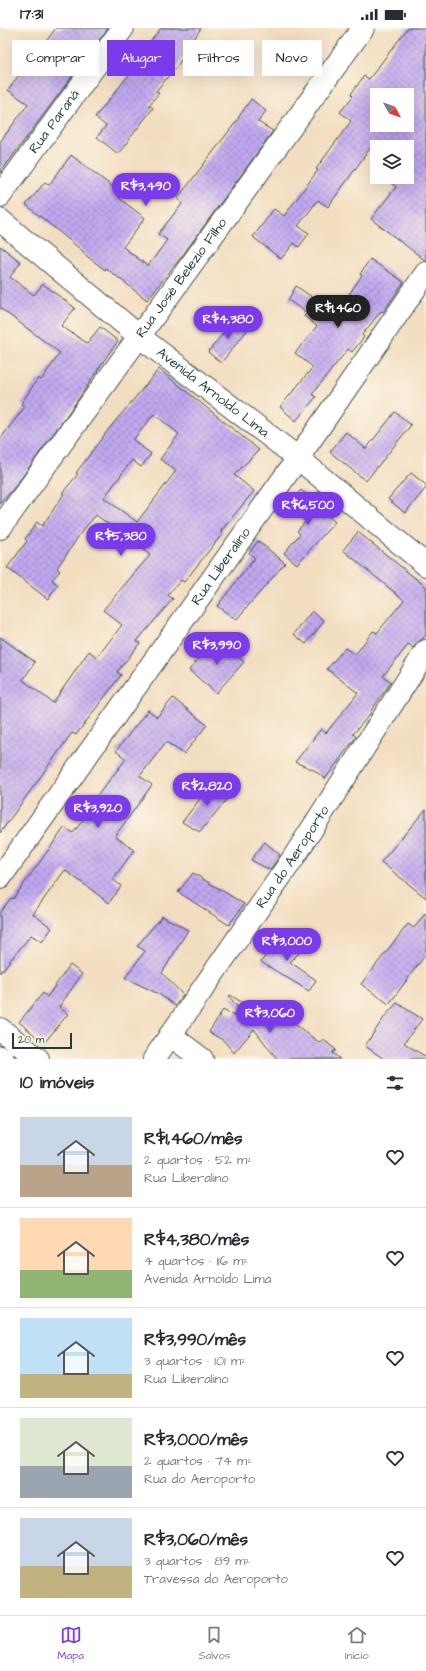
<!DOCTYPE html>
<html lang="pt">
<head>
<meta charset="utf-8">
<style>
	:root { --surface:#fff; --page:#f2f2f3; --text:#2b2b33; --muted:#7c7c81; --line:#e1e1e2; --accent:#7c3aed }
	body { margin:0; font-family:"Architects Daughter",sans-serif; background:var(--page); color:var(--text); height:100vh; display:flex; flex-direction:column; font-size:15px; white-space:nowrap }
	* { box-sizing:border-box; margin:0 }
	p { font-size:13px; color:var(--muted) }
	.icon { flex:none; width:22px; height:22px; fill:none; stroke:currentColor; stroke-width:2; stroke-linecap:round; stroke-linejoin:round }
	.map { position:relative; height:1031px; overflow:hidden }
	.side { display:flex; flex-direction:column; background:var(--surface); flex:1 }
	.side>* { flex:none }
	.guide { position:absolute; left:12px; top:12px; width:402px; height:36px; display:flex; gap:8px }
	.needle { width:26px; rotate:130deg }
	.controls { position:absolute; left:370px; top:60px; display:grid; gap:8px }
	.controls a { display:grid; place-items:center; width:44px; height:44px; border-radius:0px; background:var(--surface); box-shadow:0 4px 16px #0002; font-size:20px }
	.scale { position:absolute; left:12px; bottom:10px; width:60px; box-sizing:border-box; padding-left:4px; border:2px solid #1f3d34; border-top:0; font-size:11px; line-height:14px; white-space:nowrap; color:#1f3d34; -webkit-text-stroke:3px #fcf5e5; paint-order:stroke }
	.price { position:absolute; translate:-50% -34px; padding:0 9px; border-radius:14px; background:var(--accent); color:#fff; font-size:13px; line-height:26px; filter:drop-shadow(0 1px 2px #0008) }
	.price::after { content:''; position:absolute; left:50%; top:24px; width:12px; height:9px; margin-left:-6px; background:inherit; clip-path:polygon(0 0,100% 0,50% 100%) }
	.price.selected { background:#222; color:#fff }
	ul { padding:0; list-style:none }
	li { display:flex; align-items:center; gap:12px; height:100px; padding:0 20px }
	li+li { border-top:1px solid var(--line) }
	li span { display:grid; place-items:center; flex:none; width:112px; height:80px; border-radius:0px; color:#555 }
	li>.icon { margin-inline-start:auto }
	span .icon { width:48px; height:48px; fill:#fffc; stroke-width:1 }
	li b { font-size:17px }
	h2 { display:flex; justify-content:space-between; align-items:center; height:48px; padding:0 20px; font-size:17px }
	.tag { padding:0 14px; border-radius:0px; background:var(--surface); box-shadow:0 4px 16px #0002; font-size:14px; line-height:36px }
	.tag.selected { background:var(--accent); color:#fff }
	.status { display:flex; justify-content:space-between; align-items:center; height:28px; padding:0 20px; background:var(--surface); direction:ltr }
	.status svg { height:11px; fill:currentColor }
	.menu { display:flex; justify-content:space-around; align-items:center; height:56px; border-top:1px solid var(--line); background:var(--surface); font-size:11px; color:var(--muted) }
	.menu a { display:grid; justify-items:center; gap:2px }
	.menu .selected { color:var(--accent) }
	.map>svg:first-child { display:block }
	.building { fill:url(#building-cross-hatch); fill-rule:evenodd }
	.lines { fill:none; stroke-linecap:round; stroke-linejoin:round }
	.minor-casing { stroke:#3f5549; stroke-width:24 }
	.minor { stroke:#fff; stroke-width:22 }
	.labels { text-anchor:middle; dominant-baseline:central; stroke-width:4; stroke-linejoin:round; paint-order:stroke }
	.street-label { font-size:14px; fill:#1f3d34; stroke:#fcf5e5 }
</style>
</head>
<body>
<div class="status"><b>17:31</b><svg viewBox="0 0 49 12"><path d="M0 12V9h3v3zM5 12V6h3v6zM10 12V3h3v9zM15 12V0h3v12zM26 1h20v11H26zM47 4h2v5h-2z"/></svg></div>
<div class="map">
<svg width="426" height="1031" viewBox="0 0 426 1031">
	<defs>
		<pattern id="building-cross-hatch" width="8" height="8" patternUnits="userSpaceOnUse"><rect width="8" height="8" fill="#c1a8f1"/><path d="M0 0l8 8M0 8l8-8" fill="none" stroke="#9c8ac4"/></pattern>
	</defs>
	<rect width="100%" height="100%" fill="#fcf5e5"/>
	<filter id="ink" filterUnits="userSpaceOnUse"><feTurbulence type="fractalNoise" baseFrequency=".025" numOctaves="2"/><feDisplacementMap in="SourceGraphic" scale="8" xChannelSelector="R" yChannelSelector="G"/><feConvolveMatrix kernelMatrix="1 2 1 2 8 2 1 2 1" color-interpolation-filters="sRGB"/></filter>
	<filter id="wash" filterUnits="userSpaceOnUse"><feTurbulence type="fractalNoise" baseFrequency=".012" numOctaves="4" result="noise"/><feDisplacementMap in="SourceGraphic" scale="16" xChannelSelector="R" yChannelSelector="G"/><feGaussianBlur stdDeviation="0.9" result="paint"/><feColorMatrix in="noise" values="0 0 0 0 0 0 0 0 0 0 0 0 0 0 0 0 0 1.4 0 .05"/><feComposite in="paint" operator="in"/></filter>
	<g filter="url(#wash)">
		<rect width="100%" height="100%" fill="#f3ddc0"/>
		<g id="blocks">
			<path class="building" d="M56,0H108L0,145V114L28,76L8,62L19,47L20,48Z
				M161,0H201L178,37L156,63L159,65L149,77L153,80L118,126L97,109L106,98L95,89L142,31L140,30L151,16L150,14Z
				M408,0H426V233L371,191L396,159L383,149H407V119H371L328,179L318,172L298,198L309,205L299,219L294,215L281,231L253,209L274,181L284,188L318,142L316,141L351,93L340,84L353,68L351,66L364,48L369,51ZM377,67H407V97H377Z
				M251,71L266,83L258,94L273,103L182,228L147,272L106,240L105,242L83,225L84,224L26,177L45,154L49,157L71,127L122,166L119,170L145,190L123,219L148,238L167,212L158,206L182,176L178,170L239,90H238Z
				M0,218L21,234L10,249L34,267L43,256L75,280L61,298L87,315L100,299L118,313L105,331L77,373L17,456L0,476V411L25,379L21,376L38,350L41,352L60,325L0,280Z
				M370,231L404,254L383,284L381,283L362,307L364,309L352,324L348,321L312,366L316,369L296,393L280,379L313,339L295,325L317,298L304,288L307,285L288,272L296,258L336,286L362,247L360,246Z
				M236,290L249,300L221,335L208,324Z
				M159,341L259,422L234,447L254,463L221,503L223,505L184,554L181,552L168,567L173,571L137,613L140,615L117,644L121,647L76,707L72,705L0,805V609L35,634L23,652L53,675L89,623L97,629L122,597L103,582L150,527L96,487L83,502L57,540L60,543L52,552L58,557L48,571L7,540L27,513L25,511L37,494L42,498L64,466L62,465L78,446L76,445L108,402ZM154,386L179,406L160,431L176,443L137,494L104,470L132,432L141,439L151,426L133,412Z
				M395,384L411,397L366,453L330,424L346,404L366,421Z
				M411,445L426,457V460L405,485L388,471Z
				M301,462L314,473L313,475L335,494L297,536L284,525L300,506L297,503L306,493L288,478Z
				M358,504L426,559V607L413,620L409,616L383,648L391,654L370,684L371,685L353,706L356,709L325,751L314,742L295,734L321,701L326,705L358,665L327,641L345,620L355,627L373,603L377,605L404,572L343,522Z
				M258,513L285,535L236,592L217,578L255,530L249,525Z
				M312,583L324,593L306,616L294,606Z
				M217,610L244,634L216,665L189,642Z
				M173,670L207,697L184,726L166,714L140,748L152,757L115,808L134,822L113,851L121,858L109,875L65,842L33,886L52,900L42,914L31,907L0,945V884L11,870L13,871L65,799L73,805L96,775L93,773L126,731L116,723L148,682L157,689Z
				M215,752L232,765L200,804L182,794Z
				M426,781V870L381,834Z
				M265,814L280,827L270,842L251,832Z
				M193,845L244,876L229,897L178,864Z
				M426,885V926L389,976L361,956L408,896L414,900Z
				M162,888L188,902L162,945L183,967L175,978L159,966L125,950L145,923L137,918Z
				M280,906L302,922L290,934L316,952L309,963L261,934Z
				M70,937L82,946L59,979L68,986L44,1015L19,994L43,965L47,969Z
				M230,967L264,988L272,979L320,1015L323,1011L336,1022L332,1025L340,1031H277L254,1001L234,1025L224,1013L209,1004L223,982L234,988L239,981L229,968Z
				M397,975L422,991L404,1015L426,1029V1031H384L365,1018L385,988Z"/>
		</g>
	</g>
	<g filter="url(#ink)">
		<use href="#blocks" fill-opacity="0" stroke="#3f5549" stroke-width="1"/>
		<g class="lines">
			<defs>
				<g id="minor">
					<path id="s1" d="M0,168L123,0"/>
					<path id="s2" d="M0,192L140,309L298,430L426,537"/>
					<path id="s3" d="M0,500L363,0"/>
					<path id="s4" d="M0,850L298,430L426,245"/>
					<path d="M0,1001L38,1031"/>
					<path d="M170,1007L202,1031"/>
					<path d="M0,1029L3,1031"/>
					<path id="s5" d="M154,1031L292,832L426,623"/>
				</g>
			</defs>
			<use href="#minor" class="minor-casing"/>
			<use href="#minor" class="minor"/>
		</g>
	</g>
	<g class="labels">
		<g class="street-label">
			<text stroke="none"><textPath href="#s1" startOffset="92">Rua Paraná</textPath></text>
			<text stroke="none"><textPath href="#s3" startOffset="309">Rua José Belezio Filho</textPath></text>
			<text stroke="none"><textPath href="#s2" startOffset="274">Avenida Arnoldo Lima</textPath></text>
			<text stroke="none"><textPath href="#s4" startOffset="382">Rua Liberalino</textPath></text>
			<text stroke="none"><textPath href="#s5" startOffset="245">Rua do Aeroporto</textPath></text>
		</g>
	</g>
</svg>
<div class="controls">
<a><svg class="needle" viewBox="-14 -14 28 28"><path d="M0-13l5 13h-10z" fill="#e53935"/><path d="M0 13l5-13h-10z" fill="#7c7c81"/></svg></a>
<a><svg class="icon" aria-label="layers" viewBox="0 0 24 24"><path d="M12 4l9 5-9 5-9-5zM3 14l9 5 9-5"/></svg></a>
</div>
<div class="scale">20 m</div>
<b class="price" style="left:146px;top:179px">R$3,490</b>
<b class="price selected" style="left:338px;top:301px">R$1,460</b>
<b class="price" style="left:228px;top:312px">R$4,380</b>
<b class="price" style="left:308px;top:498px">R$6,500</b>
<b class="price" style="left:121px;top:529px">R$5,380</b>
<b class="price" style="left:217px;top:638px">R$3,990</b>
<b class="price" style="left:207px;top:779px">R$2,820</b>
<b class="price" style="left:98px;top:801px">R$3,920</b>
<b class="price" style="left:287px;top:934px">R$3,000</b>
<b class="price" style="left:270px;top:1006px">R$3,060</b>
<div class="guide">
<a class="tag">Comprar</a>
<a class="tag selected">Alugar</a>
<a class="tag">Filtros</a>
<a class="tag">Novo</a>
</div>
</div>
<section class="side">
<h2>10 imóveis<svg class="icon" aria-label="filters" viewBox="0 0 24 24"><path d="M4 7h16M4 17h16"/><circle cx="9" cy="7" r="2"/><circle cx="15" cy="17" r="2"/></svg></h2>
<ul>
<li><span style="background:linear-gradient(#c9d6e8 60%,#b9a48a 0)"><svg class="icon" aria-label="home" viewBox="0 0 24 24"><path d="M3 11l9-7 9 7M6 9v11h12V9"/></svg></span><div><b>R$1,460/mês</b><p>2 quartos · 52 m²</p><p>Rua Liberalino</p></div><svg class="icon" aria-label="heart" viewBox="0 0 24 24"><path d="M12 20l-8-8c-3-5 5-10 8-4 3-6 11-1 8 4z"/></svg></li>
<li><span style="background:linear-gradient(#ffd9b3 65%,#8fb573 0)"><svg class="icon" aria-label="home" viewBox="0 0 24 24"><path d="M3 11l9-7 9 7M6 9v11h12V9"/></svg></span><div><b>R$4,380/mês</b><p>4 quartos · 116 m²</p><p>Avenida Arnoldo Lima</p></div><svg class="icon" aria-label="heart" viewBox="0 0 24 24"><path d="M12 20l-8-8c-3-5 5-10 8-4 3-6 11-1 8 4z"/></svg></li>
<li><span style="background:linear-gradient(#bfe0f5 70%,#c2b280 0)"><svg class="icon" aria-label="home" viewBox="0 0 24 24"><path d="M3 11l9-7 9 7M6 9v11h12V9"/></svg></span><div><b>R$3,990/mês</b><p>3 quartos · 101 m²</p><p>Rua Liberalino</p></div><svg class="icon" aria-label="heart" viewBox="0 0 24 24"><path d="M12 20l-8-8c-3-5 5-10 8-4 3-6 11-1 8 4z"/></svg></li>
<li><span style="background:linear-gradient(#dfe7d0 60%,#9aa5b1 0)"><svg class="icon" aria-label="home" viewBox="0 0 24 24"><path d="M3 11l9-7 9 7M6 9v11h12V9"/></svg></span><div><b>R$3,000/mês</b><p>2 quartos · 74 m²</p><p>Rua do Aeroporto</p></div><svg class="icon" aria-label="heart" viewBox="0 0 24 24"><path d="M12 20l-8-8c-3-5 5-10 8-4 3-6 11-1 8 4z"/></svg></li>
<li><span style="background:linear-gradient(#c9d6e8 60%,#c2b280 0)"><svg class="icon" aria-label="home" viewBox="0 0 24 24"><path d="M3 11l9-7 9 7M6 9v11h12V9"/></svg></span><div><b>R$3,060/mês</b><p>3 quartos · 89 m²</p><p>Travessa do Aeroporto</p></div><svg class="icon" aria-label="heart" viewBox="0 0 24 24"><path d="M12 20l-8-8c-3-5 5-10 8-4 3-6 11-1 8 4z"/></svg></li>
</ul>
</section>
<nav class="menu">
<a class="selected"><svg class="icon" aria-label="map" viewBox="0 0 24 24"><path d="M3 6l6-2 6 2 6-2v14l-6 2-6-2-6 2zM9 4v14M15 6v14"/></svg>Mapa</a>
<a><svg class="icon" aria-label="saved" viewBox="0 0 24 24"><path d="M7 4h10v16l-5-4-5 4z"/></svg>Salvos</a>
<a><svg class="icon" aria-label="home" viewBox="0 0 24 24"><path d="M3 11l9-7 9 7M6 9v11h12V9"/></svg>Início</a>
</nav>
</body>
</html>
